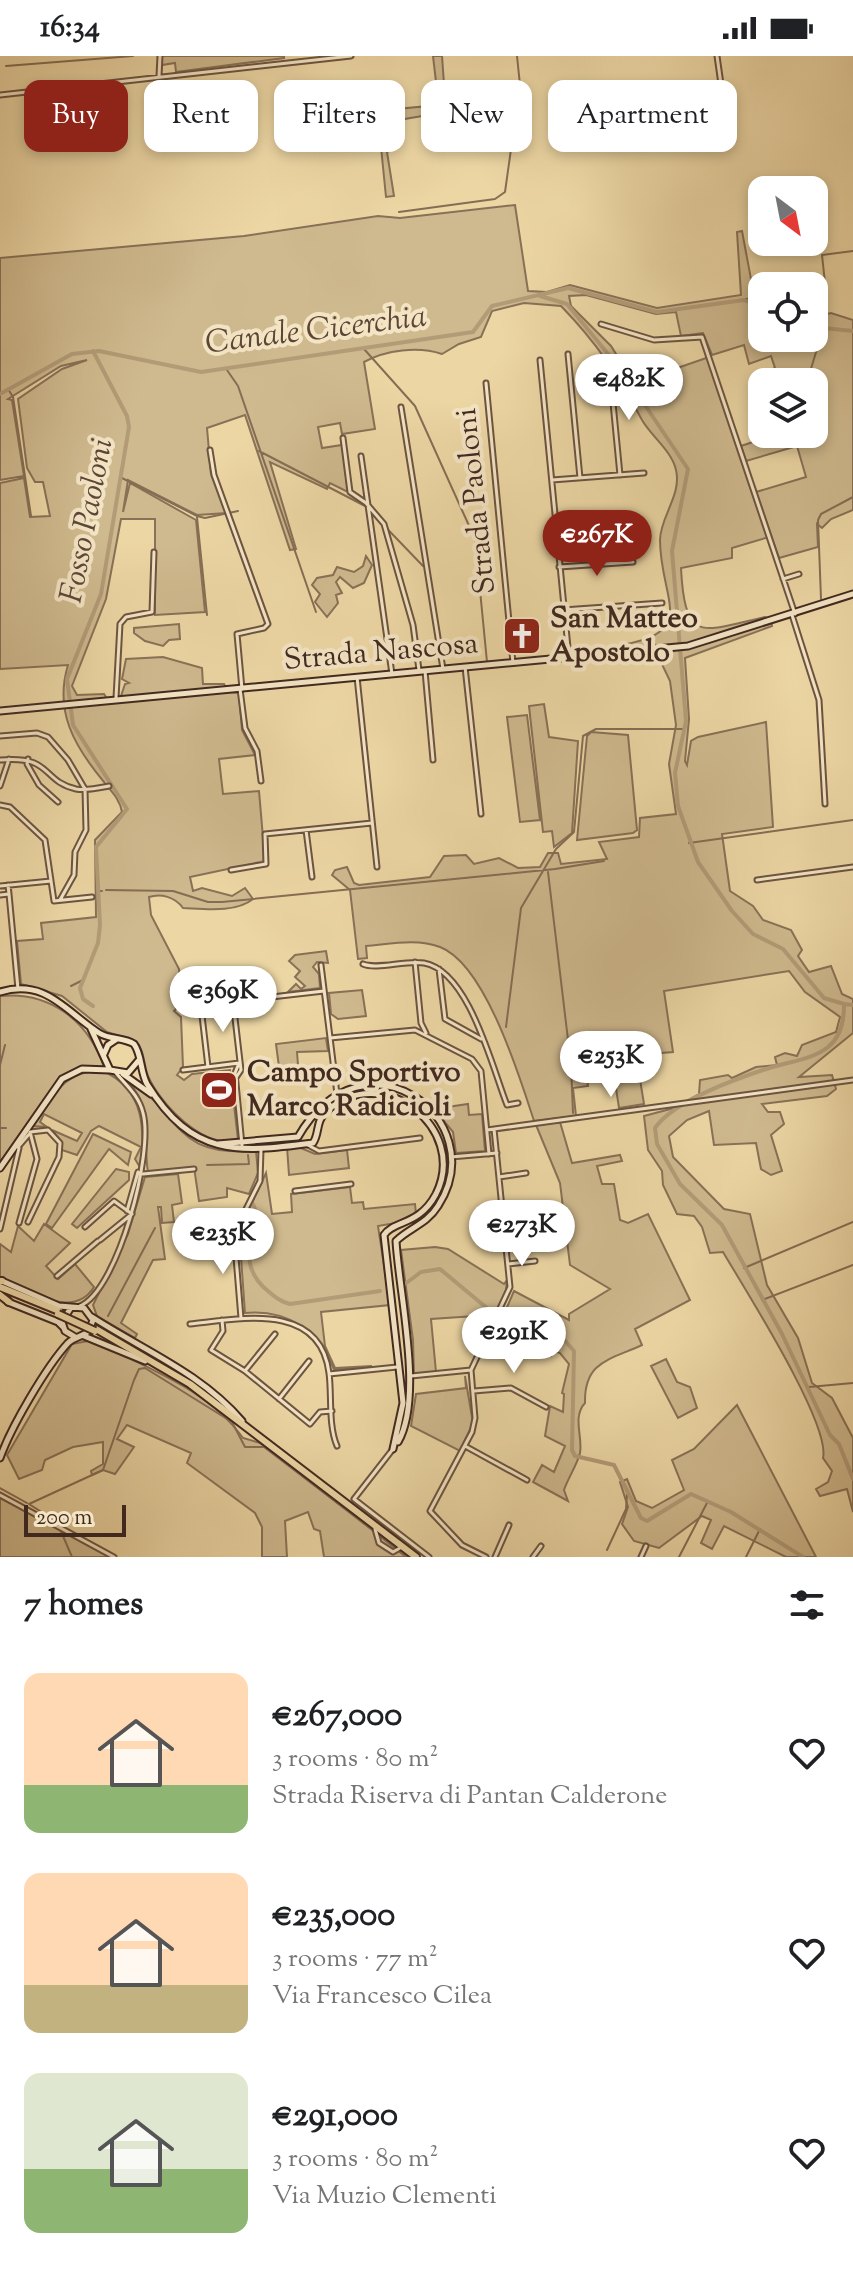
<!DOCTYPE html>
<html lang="en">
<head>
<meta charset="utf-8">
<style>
	:root { --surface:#fff; --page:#f2f2f2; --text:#202124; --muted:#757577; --accent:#8f2418 }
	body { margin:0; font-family:"Sorts Mill Goudy",serif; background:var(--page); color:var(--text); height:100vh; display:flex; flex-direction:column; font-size:30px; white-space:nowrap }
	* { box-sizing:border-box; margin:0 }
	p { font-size:26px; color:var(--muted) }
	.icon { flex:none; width:44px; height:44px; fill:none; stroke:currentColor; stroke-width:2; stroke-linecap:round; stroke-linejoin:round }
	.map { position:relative; height:1501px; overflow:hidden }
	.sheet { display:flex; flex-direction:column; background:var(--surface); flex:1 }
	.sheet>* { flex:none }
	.banner { position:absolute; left:24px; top:24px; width:806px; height:72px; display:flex; gap:16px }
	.needle { width:52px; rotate:148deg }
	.fabs { position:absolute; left:748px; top:120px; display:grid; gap:16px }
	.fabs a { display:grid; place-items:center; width:80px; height:80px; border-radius:16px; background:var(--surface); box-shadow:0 4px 12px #0003; font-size:40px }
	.scale { position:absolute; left:24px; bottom:20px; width:102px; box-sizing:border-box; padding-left:8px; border:4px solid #412920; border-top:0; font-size:22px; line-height:28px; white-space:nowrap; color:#412920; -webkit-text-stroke:6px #f3e4c4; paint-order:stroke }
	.price { position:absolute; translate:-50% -68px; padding:0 18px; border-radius:28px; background:#fff; color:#222; font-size:26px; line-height:52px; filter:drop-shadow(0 2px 4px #0008) }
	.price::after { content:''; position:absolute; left:50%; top:48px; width:24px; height:18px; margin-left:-12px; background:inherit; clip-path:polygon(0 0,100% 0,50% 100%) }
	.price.active { background:var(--accent); color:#fff }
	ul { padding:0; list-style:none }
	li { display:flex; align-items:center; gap:24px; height:200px; padding:0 24px }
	li span { display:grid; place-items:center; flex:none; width:224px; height:160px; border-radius:16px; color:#555 }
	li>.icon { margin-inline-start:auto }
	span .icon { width:96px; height:96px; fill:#fffc; stroke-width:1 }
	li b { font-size:34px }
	h2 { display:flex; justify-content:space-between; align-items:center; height:96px; padding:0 24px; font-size:34px }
	.chip { padding:0 28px; border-radius:16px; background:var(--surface); box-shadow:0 4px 12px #0003; font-size:28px; line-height:72px }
	.chip.active { background:var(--accent); color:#fff }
	.status { display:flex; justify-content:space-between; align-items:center; height:56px; padding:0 40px; background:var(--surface); direction:ltr }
	.status svg { height:22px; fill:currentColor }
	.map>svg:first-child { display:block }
	.green { fill:#cfb98e; stroke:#887157; stroke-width:2 }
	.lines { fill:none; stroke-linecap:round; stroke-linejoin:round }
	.stream { stroke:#856d54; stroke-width:2 }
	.canal { stroke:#b29b77; stroke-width:4 }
	.street-casing { stroke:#6c5441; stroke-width:7 }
	.secondary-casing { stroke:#412920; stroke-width:9 }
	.primary-casing { stroke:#412920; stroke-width:10 }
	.street { stroke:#f3e4c4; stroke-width:3 }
	.secondary { stroke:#f3e4c4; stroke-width:5 }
	.primary { stroke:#ecd6a4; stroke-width:6 }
	.primary-bridge-casing { stroke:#412920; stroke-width:10; stroke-linecap:butt }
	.primary-bridge { stroke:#ecd6a4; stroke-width:6 }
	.labels { text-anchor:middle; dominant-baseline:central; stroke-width:8; stroke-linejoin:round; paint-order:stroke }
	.street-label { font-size:30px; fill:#412920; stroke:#f3e4c4 }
	.poi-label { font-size:30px; font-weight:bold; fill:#412920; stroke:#f3e4c4; text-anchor:start }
	.water-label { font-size:32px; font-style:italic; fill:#5d4636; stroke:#f3e4c4 }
</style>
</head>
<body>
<div class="status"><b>16:34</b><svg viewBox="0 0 49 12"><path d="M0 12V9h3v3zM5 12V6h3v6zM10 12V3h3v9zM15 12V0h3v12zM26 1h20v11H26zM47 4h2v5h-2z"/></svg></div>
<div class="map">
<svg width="853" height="1501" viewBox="0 0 853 1501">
	<rect width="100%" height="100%" fill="#ecd6a4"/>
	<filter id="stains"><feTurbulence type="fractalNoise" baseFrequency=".0025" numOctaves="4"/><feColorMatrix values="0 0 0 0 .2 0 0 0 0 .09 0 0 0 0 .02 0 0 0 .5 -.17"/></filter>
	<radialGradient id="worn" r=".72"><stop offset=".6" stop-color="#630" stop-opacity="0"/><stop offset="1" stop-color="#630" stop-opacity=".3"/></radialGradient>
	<path class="green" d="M162,0H284V2L176,16L175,7L162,9Z
		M433,0H442L446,56L399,64L395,72L397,91L387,96L394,140L386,141L381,91L390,85L388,75L365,77L362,64L340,68V47L352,38L362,40L369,66H387L386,54L428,50L436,26Z
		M515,149L528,235L547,236L570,229L657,252L741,239L737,176L742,175L751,223L750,238L762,244V282H814V261L831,257L853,264V454L831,463L822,472L817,468L818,491L779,502L756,436L806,421L797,390L746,405L741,390L777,378H814V326H762V337L757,321L775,312L771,300L749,308L744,289L712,299L703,277L681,280L676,256L656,258L586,239L569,240L571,250L611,290L634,327L709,301L769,481L732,492V502L681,512C685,591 704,574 765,561L771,563L772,570L685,602L689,663L685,705L687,709L691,685L698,681L766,666L773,771L722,778L730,835L753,850L763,864L791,874L802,894L798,900L809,916L831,910L842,938L853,943V977L799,1021L832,1019L836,1033L827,1040L762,1048L768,1056H780L784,1068L771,1079L782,1115L771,1119L761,1113L756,1087L714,1089L709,1055L687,1064L669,1080L673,1101L724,1153L750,1158L767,1229L798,1282L812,1327L832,1342L853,1382V1456L847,1433L820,1440L816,1433L828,1426L832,1415L823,1402C831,1368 744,1232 723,1196L710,1197L702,1171L694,1160L677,1158L663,1129L662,1115L648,1094L644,1060L674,1052L699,1038L700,1024L728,1019L732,1022L756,1011L777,1009L775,1001L785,997L797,1000L802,989L836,976L840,961L805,936L789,915L664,935L673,996L636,999L644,1048L619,1052L614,1019L604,1016L587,1024L588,1030L573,1032L576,1060L534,1065C519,1019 485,908 440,891C417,882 390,888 366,890L367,902L358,903L350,834L332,819L335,814L347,811L354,827L359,829L430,821L444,800L466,799L474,808L499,802L518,812L540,811L548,797H558L561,808L607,803L599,786L639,781L640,762L676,758L669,708L676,669L670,625L659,602L613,604L614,590C702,578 660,545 660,484C660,461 682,439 676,414C672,395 651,380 642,364C618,319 597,287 561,250L524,247L492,255L481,281L459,288L442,298C418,290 386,294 364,306L375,373L342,378L340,367L318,371L322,392L342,389L348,436L330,427L327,433L270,406L296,493L290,494L245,359L207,372L211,418L227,457L197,459L128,424L123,456L130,427L196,464L205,556L155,559V463H121L106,543L72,630L77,639L104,638L110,647L119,646L125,628L129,627L122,623L126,603L163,601L202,612L203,628H224L229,636L239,637L242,674L255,699L219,703L223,738L259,735L265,805L190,821L193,835L202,832L232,840L245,832L253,843C236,857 205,853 183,852C175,841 161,837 149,841L151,859L179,913L181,948L174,955L181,961L183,1011L177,1019L184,1024L192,1018L230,1014L238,1084C204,1094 160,1048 148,1020C143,1008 145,995 136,985L107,976L62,940L21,928L17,885L43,883L41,867L96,861L95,784L122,756C120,743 110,734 104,726C74,690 54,655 68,609L0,613V427L24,422L30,461L50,460L43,426H35L27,412L18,343L62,313L87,304L61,310L8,343L12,344L24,420L0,424V202L244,180L378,160L400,162Z
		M366,500L372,509L364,527L353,532L340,521L336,526L342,537L336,539L338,547L327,561L315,546L320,538L312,529L317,522L333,519L337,511L354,516L363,510Z
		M179,568L180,583L169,584L163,590L145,585L134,577V572Z
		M544,648L549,681L578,685L572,777L554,791L552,775L543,776L529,650Z
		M527,659L540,764L520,766L507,661Z
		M591,676L628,679L637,774L633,777L577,784L587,680Z
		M326,895L328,907L317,906L313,911L319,918L320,932L288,936L296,928L301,933L305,930L295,921L300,915L289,905L295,899Z
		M362,934L366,960L338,963L331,958L329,937Z
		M0,940C49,935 88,964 104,1011H79L60,1023L0,1108Z
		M326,982L328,995L297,996L298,1009L279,1011L276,988Z
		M103,1015C146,1034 144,1074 141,1113L135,1103L141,1091L99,1070L91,1075L77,1099L62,1094V1086L52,1074L77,1085L82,1077L44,1058L40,1066L47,1071L32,1070C51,1041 65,1013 103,1015Z
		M128,1026C185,1056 168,1101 256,1095L258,1117L249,1138L227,1132V1141L199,1145L194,1111L148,1116C142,1083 155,1053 128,1026Z
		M468,1048L469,1059L482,1058L485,1095L456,1097L453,1076L434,1053Z
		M560,1066L572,1107L620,1099L622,1105L597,1110L602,1128H614L620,1164L628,1167L648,1158L690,1244L635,1273L642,1289C610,1304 584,1305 585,1347C572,1361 583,1381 580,1397C577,1409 568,1422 564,1434L568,1445L533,1426L542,1409L554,1416L565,1390L545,1380L550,1350L563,1356L564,1338L562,1337L569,1308L560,1297L554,1295L551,1300L498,1272L514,1235L569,1264V1258L610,1233L570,1209L560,1127L536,1069Z
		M93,1078L131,1096L128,1109L109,1093L52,1172L46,1168Z
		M296,1090L315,1098L347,1094L349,1112L289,1119L287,1091Z
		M116,1113L129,1116V1124L77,1172L72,1168Z
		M266,1117L272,1158L292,1156L291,1138L350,1131L352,1147L363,1146L364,1153L415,1148L416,1158L401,1166L378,1170L390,1249L321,1256L325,1290L335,1312L372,1310L334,1314C320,1275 287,1253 245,1257L239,1174Z
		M178,1118L182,1147L172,1149L174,1166L162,1167L161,1151H158L165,1203L153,1204L121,1267L137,1278L135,1282L97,1260L93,1249L128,1178L145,1121Z
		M44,1168L70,1187L46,1210L58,1223L75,1208L94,1231C73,1265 28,1234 0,1222V1188L11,1196L18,1170L34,1185Z
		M435,1191L448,1193L504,1228L507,1224L505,1242L491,1268L476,1260L431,1263L436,1316L414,1318L413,1284L401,1194Z
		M93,1284C145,1312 207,1332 243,1382L260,1387L407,1501H324L320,1475L314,1473L308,1456L285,1465L287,1501H262V1471L255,1457L187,1407L191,1397L127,1369L117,1383L134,1391L115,1418L103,1414L92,1419L91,1415L103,1408V1386L73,1391L45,1404L42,1414L19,1423L7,1399L72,1288Z
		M666,1303L677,1326L690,1331L697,1352L678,1362L651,1310Z
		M465,1320L473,1367L460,1395L411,1370L416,1338L466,1332Z
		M737,1349L816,1501H786L724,1470L712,1493L701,1487L711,1464L702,1460L659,1492L634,1485L622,1468L628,1451L620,1426L627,1423L636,1445L652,1452L684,1434L672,1404L694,1393Z
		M0,1442L8,1446L110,1501H0Z"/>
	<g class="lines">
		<path class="stream" d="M6,10L133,0
			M399,156L495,143L505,136L520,29L517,0
			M806,230L825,227L822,199L853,195
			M744,244L762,238
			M364,293L415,350L475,483L487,606
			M227,314L238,330L316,556
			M807,326L823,273
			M8,333L13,341L31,460
			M793,391V378
			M259,395L367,451
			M120,421L197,460L205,462L238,455
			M371,456L423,510
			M197,461L207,559
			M821,543L818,464L821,458L853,441
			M689,787L853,764
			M548,816L571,1009L573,1057
			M106,834L173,835L208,846H222L555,813L604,805
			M100,835H102
			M71,930L83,924
			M506,971L521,852L556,793L574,776L583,680L596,673H685
			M0,1009L5,989
			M0,1072H6
			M207,1109L249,1108L248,1099
			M744,1212L853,1166
			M762,1244L853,1209
			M108,1260L155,1172
			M809,1331L853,1327
			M0,1432L27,1447
			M381,1481L406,1501
			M607,1494L626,1453L627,1439
			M72,1501L57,1466L29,1448L103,1414L134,1324L139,1313L145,1312L232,1366L245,1391H264L370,1472
			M679,1501L708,1445
			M746,1501L760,1473"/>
		<path class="canal" d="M540,240L567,248L622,315L688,413L672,495L686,665L675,717L678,750L698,806L732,855L753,878L783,893L824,942L844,948C845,1004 804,1000 763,1014C733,1024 673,1046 655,1072L657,1088L680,1128L722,1169L782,1278L830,1379L839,1388L853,1423
			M814,271L853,275
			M0,338L72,298L99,295L201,316L473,276L492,250L568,232L657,256L744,244L762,251
			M844,948L853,949
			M93,950L83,943L80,932L98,887L100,869L96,791L127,753L73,669L67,623L101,538L129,371L127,360L93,295
			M253,1148L255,1153C252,1185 238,1211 268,1235C275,1241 281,1246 290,1248L380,1235
			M405,1228L421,1216L440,1213L494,1258
			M504,1263L558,1277L574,1295L572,1394L575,1400L614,1409L641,1462L647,1465L691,1438L731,1456L803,1501"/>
		<defs>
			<path id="street" d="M717,0L724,49
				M159,20L160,0
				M0,39L351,0
				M601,268L654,284L702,281L795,558
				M568,298L580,422
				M540,304L569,602
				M610,316L620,419
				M486,327L513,607
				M401,351L443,613
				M343,382L350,436L366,447L384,468L413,569L419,614
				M210,394L214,419L268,568L264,572L237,578L242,633
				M361,400L392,618
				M552,424L644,417
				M559,511L633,506
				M783,523L799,518
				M563,554L662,547
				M792,559L819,644L825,748
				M465,611L481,758
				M425,615L433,704
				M357,621L377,811
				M240,633L245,672L257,695L261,725
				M116,642L120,568L126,561L152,556L154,496
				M0,680L37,677L48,681L68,704L85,733L86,774L75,796L74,819L60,844
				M28,703L27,708L39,729L58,746
				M0,704C53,699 41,725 76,733C86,735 99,732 109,730
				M0,730L9,703
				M0,749L10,751L45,784L54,845L92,841
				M306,774L312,821
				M231,814L266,808L265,778L372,767
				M757,824L853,811
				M0,830L51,825
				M9,838L18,933
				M0,839L9,838L8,829
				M415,906L421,967L426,977
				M363,908C377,914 405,904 424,907C469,915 492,1011 507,1049L518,1047
				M321,909L337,1038
				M439,913L445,963L481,983
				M233,945L241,1014L235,1023
				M183,951L324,935
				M201,951L208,1011
				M330,982L415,974L472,1003L481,1015L489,1098
				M239,1007L235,1017L242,1089
				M183,1014L239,1007
				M487,1074L853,1024
				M306,1088L319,1095L420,1082
				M18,1091L30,1077
				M451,1101L497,1097
				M143,1118L194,1113
				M499,1121L526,1117
				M295,1135L351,1128
				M127,1155L138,1116
				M19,1167L37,1103L30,1076L48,1074L60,1087L59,1101L28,1166
				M85,1171L114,1145L132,1158L100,1184
				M0,1173L19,1092
				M508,1208L535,1205
				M57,1220L98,1185
				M80,1250C118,1234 154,1097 143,1057C139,1040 127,1030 116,1017
				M241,1262L234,1177L260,1125L261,1094
				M222,1264L223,1275L211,1294L245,1315L310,1368L320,1356L332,1355
				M190,1268C239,1263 320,1245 329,1317C332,1339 328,1369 337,1390
				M245,1315L275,1278
				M329,1318L397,1311
				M411,1320L471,1314
				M474,1335L511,1332L546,1351
				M279,1343L309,1305
				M465,1390L527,1424
				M393,1393L354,1443L429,1501
				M0,1439L114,1501
				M375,1473L379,1487L393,1496L400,1492
				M486,1501L462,1489L430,1455L472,1376L475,1362L471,1314L510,1231L494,1073
				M495,1501L509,1469
				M533,1501L541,1490
				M641,1501L646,1490"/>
			<path id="secondary" d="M0,655L688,590L853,538
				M0,936C46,922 66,956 99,977C110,984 123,981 134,988C142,999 140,1015 147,1028C192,1101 237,1097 313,1087C320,1077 315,1065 327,1055C382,1005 469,1072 436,1138C419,1170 394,1164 384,1179L403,1347L393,1393
				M91,973L110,1014L128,1017L139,1004
				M104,998L108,989L117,983
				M123,1018L151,1038
				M218,1088L298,1081C364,967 494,1063 438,1150C427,1168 409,1172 396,1185C399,1238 424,1341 398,1386
				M0,1112L62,1023L82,1013L110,1014
				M8,1246L58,1266L63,1271
				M70,1253L62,1266L65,1275L75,1281
				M92,1261C143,1294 201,1317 242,1365
				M84,1280L145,1305
				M0,1402C11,1371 46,1311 68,1287C74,1281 82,1281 89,1275L93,1264L84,1252L59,1250L2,1225"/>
			<path id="primary" d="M0,1225H2
				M0,1231L59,1255
				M0,1239L9,1246
				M96,1273L190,1328L416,1501"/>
		</defs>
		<use href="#street" class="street-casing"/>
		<use href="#secondary" class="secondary-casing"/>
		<use href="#primary" class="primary-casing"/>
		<use href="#street" class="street"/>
		<use href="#secondary" class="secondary"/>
		<use href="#primary" class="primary"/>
		<defs>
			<path id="primary-bridge" d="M58,1258L95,1275"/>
		</defs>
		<use href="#primary-bridge" class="primary-bridge-casing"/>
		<use href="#primary-bridge" class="primary-bridge"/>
	</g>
	<defs>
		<symbol id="church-square" viewBox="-11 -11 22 22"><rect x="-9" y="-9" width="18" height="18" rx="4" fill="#8f2418" stroke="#f3e4c4"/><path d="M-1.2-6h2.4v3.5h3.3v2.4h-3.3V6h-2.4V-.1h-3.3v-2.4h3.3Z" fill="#fff"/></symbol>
		<symbol id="stadium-square" viewBox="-11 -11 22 22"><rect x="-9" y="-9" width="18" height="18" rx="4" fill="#8f2418" stroke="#f3e4c4"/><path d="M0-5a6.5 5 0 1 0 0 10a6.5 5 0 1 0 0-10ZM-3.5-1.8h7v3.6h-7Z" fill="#fff"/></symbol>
	</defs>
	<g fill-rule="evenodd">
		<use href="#church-square" x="500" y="558" width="44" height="44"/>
		<use href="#stadium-square" x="197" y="1012" width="44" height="44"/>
	</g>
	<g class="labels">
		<g class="street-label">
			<text transform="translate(477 445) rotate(-96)">Strada Paoloni</text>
			<text transform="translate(381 597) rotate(-5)">Strada Nascosa</text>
		</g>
		<g class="poi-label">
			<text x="550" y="563">San Matteo<tspan x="550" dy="34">Apostolo</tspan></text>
			<text x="247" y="1017">Campo Sportivo<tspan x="247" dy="34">Marco Radicioli</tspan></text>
		</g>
		<g class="water-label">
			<text transform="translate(316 275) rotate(-7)">Canale Cicerchia</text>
			<text transform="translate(88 465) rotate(-79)">Fosso Paoloni</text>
		</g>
	</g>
	<rect width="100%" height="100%" filter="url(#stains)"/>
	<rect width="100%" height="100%" fill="url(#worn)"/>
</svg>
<div class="fabs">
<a><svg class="needle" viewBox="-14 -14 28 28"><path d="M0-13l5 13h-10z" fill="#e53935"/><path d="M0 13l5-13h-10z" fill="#757577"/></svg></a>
<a><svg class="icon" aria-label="locate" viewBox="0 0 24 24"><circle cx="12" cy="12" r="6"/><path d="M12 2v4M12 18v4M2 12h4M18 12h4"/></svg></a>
<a><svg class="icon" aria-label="layers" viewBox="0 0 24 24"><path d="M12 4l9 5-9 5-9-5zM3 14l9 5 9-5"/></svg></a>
</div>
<div class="scale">200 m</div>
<b class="price" style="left:629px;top:366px">€482K</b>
<b class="price active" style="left:597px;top:522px">€267K</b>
<b class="price" style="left:223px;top:978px">€369K</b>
<b class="price" style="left:611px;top:1043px">€253K</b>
<b class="price" style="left:522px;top:1212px">€273K</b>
<b class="price" style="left:223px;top:1220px">€235K</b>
<b class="price" style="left:514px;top:1319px">€291K</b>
<div class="banner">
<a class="chip active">Buy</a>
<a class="chip">Rent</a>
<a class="chip">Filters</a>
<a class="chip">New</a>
<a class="chip">Apartment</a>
</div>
</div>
<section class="sheet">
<h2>7 homes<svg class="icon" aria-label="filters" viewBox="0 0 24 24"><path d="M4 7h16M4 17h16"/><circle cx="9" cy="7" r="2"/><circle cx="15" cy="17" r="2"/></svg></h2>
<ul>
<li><span style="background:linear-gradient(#ffd9b3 70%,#8fb573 0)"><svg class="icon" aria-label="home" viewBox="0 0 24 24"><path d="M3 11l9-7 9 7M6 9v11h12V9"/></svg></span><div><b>€267,000</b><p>3 rooms · 80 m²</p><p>Strada Riserva di Pantan Calderone</p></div><svg class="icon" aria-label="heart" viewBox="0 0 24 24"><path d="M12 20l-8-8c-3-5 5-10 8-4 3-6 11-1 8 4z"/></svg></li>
<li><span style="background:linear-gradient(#ffd9b3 70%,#c2b280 0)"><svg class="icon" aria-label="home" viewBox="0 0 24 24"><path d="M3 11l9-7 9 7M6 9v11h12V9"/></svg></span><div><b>€235,000</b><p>3 rooms · 77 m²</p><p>Via Francesco Cilea</p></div><svg class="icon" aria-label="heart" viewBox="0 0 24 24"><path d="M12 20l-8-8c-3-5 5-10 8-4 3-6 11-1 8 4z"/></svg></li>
<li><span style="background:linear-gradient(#dfe7d0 60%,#8fb573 0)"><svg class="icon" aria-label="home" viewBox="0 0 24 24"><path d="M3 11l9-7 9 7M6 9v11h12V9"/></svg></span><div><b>€291,000</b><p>3 rooms · 80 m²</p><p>Via Muzio Clementi</p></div><svg class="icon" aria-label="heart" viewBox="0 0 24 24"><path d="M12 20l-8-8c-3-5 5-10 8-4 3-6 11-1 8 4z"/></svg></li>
</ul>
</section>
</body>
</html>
